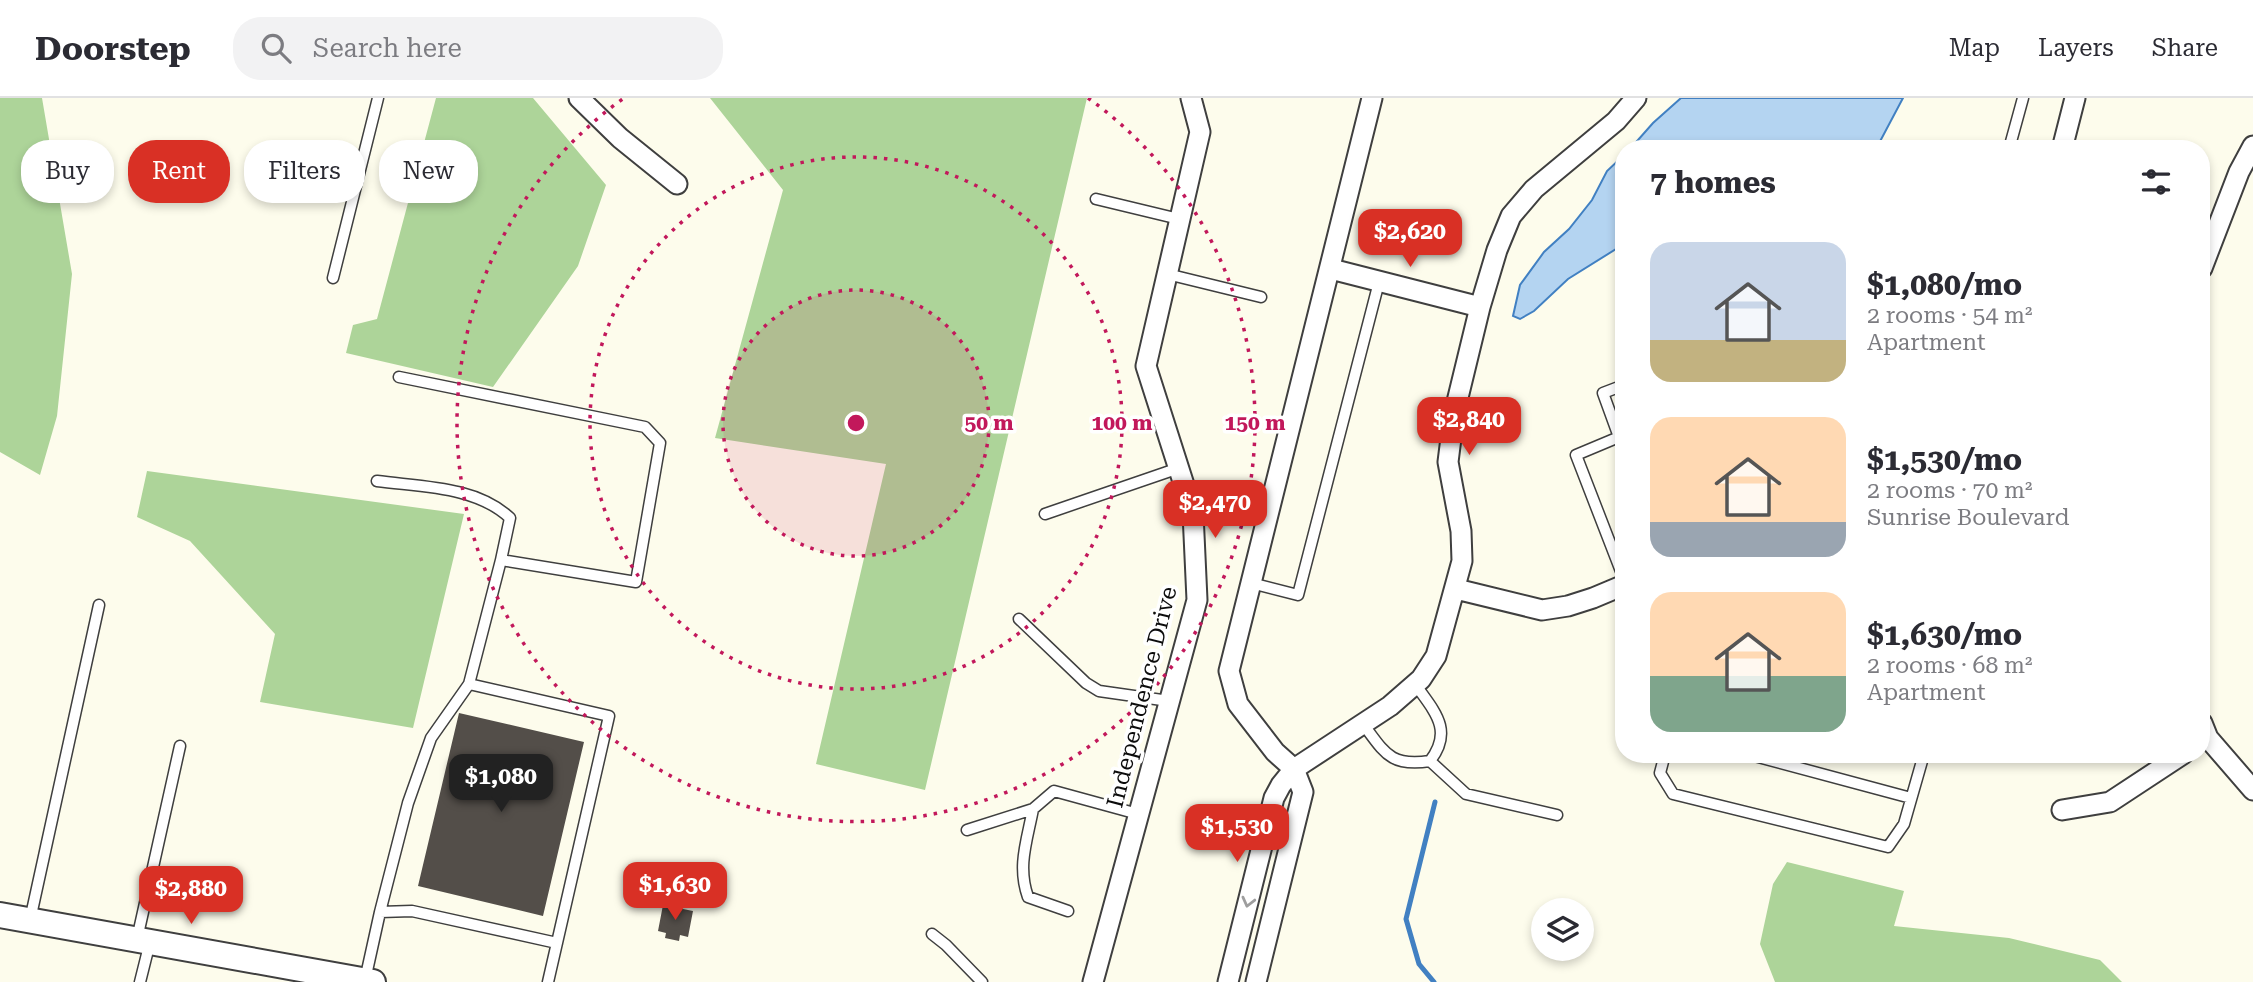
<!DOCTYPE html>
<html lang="en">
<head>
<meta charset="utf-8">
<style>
	:root { --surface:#fff; --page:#f2f2f3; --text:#2b2b33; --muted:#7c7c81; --line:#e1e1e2; --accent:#d93025 }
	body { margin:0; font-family:"Roboto Serif",serif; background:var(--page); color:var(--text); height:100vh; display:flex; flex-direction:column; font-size:26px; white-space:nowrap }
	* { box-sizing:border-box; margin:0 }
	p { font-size:23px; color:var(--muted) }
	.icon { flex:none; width:38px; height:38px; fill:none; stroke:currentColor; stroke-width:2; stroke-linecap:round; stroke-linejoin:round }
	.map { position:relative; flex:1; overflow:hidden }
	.panel { position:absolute; left:1615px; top:42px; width:595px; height:623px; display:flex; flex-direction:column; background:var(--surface); border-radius:28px; box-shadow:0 4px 10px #0003 }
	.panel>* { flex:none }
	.hud { position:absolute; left:21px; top:42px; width:665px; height:63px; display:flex; gap:14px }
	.tools { position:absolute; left:1531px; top:800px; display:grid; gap:14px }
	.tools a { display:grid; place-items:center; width:63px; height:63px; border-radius:50%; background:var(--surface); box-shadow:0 4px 10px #0003; font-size:35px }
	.price { position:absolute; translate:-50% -60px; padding:0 16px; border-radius:14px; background:var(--accent); color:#fff; font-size:23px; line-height:46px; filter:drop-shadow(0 2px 4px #0008) }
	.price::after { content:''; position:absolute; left:50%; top:42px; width:21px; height:16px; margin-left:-10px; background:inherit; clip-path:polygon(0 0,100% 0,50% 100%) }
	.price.active { background:#222; color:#fff }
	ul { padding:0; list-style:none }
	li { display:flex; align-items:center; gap:21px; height:175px; padding:0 35px }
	li span { display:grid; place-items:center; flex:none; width:196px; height:140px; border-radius:21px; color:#555 }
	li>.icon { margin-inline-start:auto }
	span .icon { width:84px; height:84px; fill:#fffc; stroke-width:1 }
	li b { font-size:30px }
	h2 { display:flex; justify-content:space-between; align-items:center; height:84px; padding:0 35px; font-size:30px }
	.pill { padding:0 24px; border-radius:28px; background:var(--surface); box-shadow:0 4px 10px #0003; font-size:24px; line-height:63px }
	.pill.active { background:var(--accent); color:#fff }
	header { display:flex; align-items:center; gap:42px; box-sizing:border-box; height:98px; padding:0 35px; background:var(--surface); border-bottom:2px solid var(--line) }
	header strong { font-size:33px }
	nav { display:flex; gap:38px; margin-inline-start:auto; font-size:24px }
	.search { width:490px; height:63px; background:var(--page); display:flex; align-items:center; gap:18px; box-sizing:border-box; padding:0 24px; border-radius:28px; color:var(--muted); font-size:26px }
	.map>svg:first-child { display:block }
	.forest { fill:#add499 }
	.water { fill:#b4d4f1; stroke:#4180c2; stroke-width:2 }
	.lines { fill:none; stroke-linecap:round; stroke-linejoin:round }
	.stream { stroke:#4180c2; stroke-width:5 }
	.building { fill:#534e49 }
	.service-casing { stroke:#3f3f3f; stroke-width:13 }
	.minor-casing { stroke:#3f3f3f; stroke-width:23 }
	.tertiary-casing { stroke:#3f3f3f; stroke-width:28 }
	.service { stroke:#fff; stroke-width:10 }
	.minor { stroke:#fff; stroke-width:19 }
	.tertiary { stroke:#fff; stroke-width:24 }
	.oneway { stroke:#9e9e9e }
	.ring { fill:none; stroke:#c2185b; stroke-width:3.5; stroke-dasharray:3.5 7 }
	.labels { text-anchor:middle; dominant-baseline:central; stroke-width:7; stroke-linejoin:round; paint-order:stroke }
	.street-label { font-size:23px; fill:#0c0c0c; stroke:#fff }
	.centre { fill:#c2185b; stroke:#fff; stroke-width:3.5 }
	.ring-label { font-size:21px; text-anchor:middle; font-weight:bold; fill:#c2185b; stroke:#fff; stroke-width:7; stroke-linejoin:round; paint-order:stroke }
</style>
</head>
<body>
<header>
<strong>Doorstep</strong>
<div class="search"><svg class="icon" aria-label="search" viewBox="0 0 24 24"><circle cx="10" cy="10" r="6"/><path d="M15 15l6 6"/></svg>Search here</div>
<nav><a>Map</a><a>Layers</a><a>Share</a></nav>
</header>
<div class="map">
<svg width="2253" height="884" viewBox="0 0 2253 884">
	<rect width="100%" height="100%" fill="#fdfcec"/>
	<path class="forest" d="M0,0H42L72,176L57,318L40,377L0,354Z
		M436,0H533L606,87L578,168L493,289L346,255L353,227L377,221Z
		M710,0H1087L925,692L816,666L886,366L715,340L783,92Z
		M147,373L464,416L413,630L260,604L275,536L190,443L137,419Z
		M1787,764L1904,793L1894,828L2009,840L2100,862L2122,884H1775L1760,846L1773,786Z"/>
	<path class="water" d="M1681,0H1903L1876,51H1630L1653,25Z
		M1624,57V146L1568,181L1534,213L1520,221L1513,218L1520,187L1544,154L1569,131L1592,102L1607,73Z"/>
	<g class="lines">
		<path class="stream" d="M1434,884L1419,866L1406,821L1435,704"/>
	</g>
	<path class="building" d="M459,615L584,644L543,818L418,788Z
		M663,807L693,813L688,839L680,837L679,843L665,840L666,835L658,833Z"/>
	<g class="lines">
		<defs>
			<path id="service" d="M2009,51L2023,0
				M1096,101L1179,121
				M1167,176L1261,199
				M333,180L378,0
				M399,279L645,329L660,345L636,484L501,462L469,586L609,618L548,884
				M1624,287L1603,295L1619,339L1576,357L1624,481
				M377,383C422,389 476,388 510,420L501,462
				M1045,416L1179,370
				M1251,485L1298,497L1379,184
				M1019,521L1086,585L1099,593L1169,603
				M1363,626C1385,655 1390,669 1430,663C1454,632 1434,613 1415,586
				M1665,656L1660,675L1673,696L1888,749L1904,726L1924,656
				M1747,656L1911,700
				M1430,663L1466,696L1557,717
				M1033,711C1027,743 1017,768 1028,799L1068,813
				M967,732L1033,711L1054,693L1138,716
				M380,814L408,705L431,640L469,586
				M30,822L99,507
				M932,836L946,847L982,884
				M137,841L180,648
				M365,882L380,814L412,813L557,845
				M140,884L150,844"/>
			<path id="minor" d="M579,0L620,40L677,86
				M2062,51L2075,0
				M2202,170L2239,74L2253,48
				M1331,171L1480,209
				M1456,491L1542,512L1568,508L1593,500L1624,487
				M2202,625L2208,640L2253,692
				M2062,712L2110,704L2183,656
				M1093,884L1197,502L1193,415L1146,268L1200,34L1191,0
				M1228,884L1274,700L1281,687L1294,671L1390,608L1421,581L1436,558L1462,463L1461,433L1448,364L1454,316L1480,209L1497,152L1511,118L1534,91L1616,23L1636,0
				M1256,884L1303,694L1294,671L1275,654L1238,606L1229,573L1372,0"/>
			<path id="tertiary" d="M0,817L373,884"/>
		</defs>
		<use href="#service" class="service-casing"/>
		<use href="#minor" class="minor-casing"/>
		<use href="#tertiary" class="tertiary-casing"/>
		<use href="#service" class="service"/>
		<use href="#minor" class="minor"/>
		<use href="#tertiary" class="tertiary"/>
	</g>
	<defs><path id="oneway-chevron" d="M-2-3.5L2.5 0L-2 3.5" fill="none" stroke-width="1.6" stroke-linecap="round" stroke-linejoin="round" transform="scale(1.75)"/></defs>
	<use class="oneway" href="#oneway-chevron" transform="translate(1248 804) rotate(104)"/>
	<circle cx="856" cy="325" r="133" fill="#c2185b" fill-opacity=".12"/>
	<g class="ring">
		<circle cx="856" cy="325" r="133"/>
		<circle cx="856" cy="325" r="266"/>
		<path d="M1088 0A399 399 0 1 1 624 0"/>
	</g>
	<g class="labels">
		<g class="street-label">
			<text transform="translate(1142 599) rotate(-76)">Independence Drive</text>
		</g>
	</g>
	<circle cx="856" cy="325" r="10" class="centre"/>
	<g class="ring-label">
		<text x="989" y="332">50 m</text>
		<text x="1122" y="332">100 m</text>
		<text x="1255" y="332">150 m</text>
	</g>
</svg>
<div class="tools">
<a><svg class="icon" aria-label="layers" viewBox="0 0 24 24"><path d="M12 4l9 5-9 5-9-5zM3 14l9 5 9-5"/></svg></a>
</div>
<b class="price" style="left:1410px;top:171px">$2,620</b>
<b class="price" style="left:1469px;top:359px">$2,840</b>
<b class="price" style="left:1215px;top:442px">$2,470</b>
<b class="price active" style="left:501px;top:716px">$1,080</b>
<b class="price" style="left:1237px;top:766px">$1,530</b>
<b class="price" style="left:675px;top:824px">$1,630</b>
<b class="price" style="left:191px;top:828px">$2,880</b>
<div class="hud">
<a class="pill">Buy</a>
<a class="pill active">Rent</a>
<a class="pill">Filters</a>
<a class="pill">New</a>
</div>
<section class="panel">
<h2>7 homes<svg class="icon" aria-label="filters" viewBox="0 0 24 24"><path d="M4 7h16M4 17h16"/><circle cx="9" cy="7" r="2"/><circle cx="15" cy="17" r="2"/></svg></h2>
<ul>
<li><span style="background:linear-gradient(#c9d6e8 70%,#c2b280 0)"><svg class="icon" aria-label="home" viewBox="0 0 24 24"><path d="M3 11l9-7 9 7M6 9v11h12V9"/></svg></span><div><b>$1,080/mo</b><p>2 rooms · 54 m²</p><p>Apartment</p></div></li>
<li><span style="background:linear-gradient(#ffd9b3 75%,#9aa5b1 0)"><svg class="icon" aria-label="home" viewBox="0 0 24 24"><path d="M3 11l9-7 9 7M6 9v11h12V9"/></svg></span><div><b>$1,530/mo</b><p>2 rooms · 70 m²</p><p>Sunrise Boulevard</p></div></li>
<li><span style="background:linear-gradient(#ffd9b3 60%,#7fa58c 0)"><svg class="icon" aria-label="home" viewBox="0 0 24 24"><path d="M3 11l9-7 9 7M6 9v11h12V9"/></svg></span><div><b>$1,630/mo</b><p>2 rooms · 68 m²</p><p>Apartment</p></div></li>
</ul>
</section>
</div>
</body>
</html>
